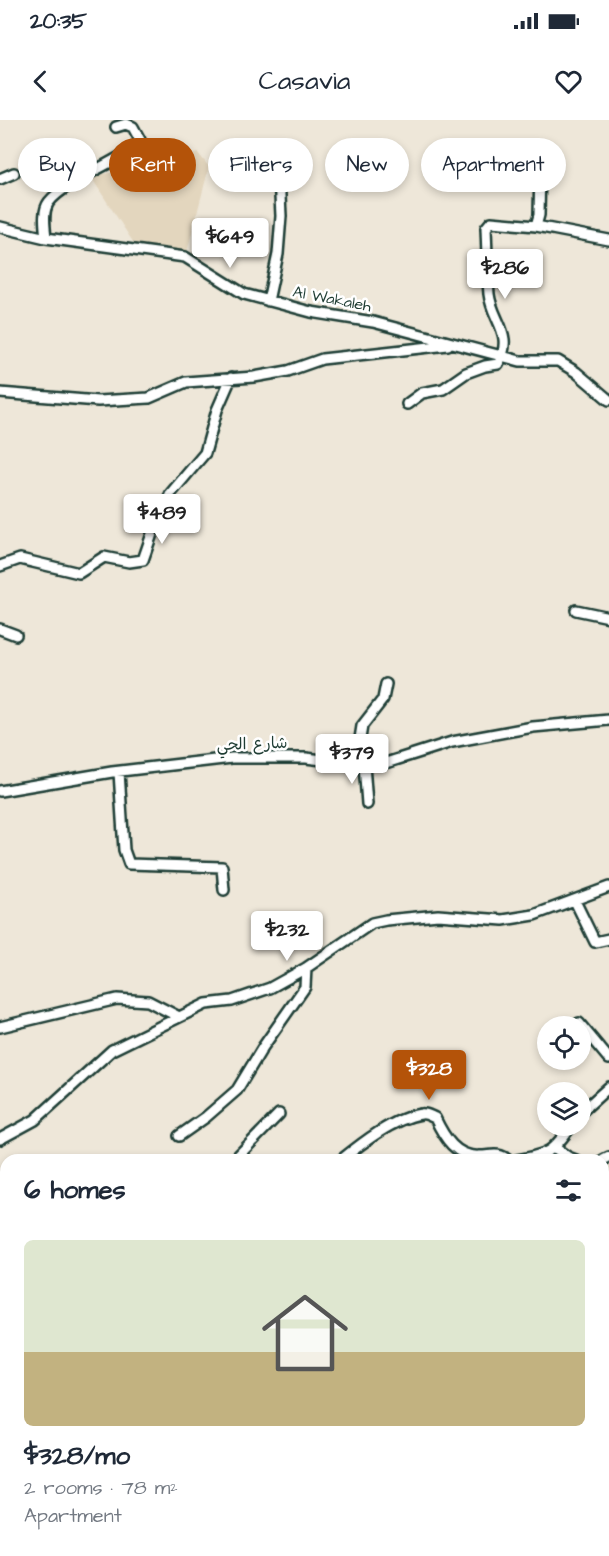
<!DOCTYPE html>
<html lang="en">
<head>
<meta charset="utf-8">
<style>
	:root { --surface:#fff; --page:#f6f6f7; --text:#1f2937; --muted:#747a83; --accent:#b45309 }
	body { margin:0; font-family:"Architects Daughter","Playpen Sans Arabic",sans-serif; background:var(--page); color:var(--text); height:100vh; display:flex; flex-direction:column; font-size:22px; white-space:nowrap }
	* { box-sizing:border-box; margin:0 }
	p { font-size:20px; color:var(--muted) }
	.icon { flex:none; width:33px; height:33px; fill:none; stroke:currentColor; stroke-width:2; stroke-linecap:round; stroke-linejoin:round }
	.map { position:relative; flex:1; overflow:hidden }
	.sheet { position:absolute; left:0px; top:1034px; width:609px; height:404px; display:flex; flex-direction:column; background:var(--surface); border-radius:18px 18px 0 0; box-shadow:0 3px 9px #0003 }
	.sheet>* { flex:none }
	.guide { position:absolute; left:18px; top:18px; width:573px; height:54px; display:flex; gap:12px }
	.controls { position:absolute; left:537px; top:896px; display:grid; gap:12px }
	.controls a { display:grid; place-items:center; width:54px; height:54px; border-radius:50%; background:var(--surface); box-shadow:0 3px 9px #0003; font-size:30px }
	.price { position:absolute; translate:-50% -51px; padding:0 14px; border-radius:6px; background:#fff; color:#222; font-size:20px; line-height:39px; filter:drop-shadow(0 2px 3px #0008) }
	.price::after { content:''; position:absolute; left:50%; top:36px; width:18px; height:14px; margin-left:-9px; background:inherit; clip-path:polygon(0 0,100% 0,50% 100%) }
	.price.selected { background:var(--accent); color:#fff }
	ul { padding:0; list-style:none }
	li { display:grid; align-content:center; gap:12px; height:318px; padding:0 24px }
	li span { display:grid; place-items:center; height:186px; border-radius:9px; color:#555 }
	li>.icon { margin-inline-start:auto }
	span .icon { width:108px; height:108px; fill:#fffc; stroke-width:1 }
	li b { font-size:26px }
	h2 { display:flex; justify-content:space-between; align-items:center; height:72px; padding:0 24px; font-size:26px }
	.tag { padding:0 21px; border-radius:27px; background:var(--surface); box-shadow:0 3px 9px #0003; font-size:21px; line-height:54px }
	.tag.selected { background:var(--accent); color:#fff }
	.status { display:flex; justify-content:space-between; align-items:center; height:42px; padding:0 30px; background:var(--surface); direction:ltr }
	.status svg { height:16px; fill:currentColor }
	header { display:flex; justify-content:space-between; align-items:center; height:78px; padding:0 24px; background:var(--surface); font-size:27px; font-weight:600 }
	.map>svg:first-child { display:block }
	.built { fill:#e3d6be }
	.lines { fill:none; stroke-linecap:round; stroke-linejoin:round }
	.minor-casing { stroke:#1f3d34; stroke-width:14 }
	.minor { stroke:#fff; stroke-width:9 }
	.labels { text-anchor:middle; dominant-baseline:central; stroke-width:5; stroke-linejoin:round; paint-order:stroke }
	.street-label { font-size:16px; fill:#1f3d34; stroke:#fff }
</style>
</head>
<body>
<div class="status"><b>20:35</b><svg viewBox="0 0 49 12"><path d="M0 12V9h3v3zM5 12V6h3v6zM10 12V3h3v9zM15 12V0h3v12zM26 1h20v11H26zM47 4h2v5h-2z"/></svg></div>
<header><svg class="icon" aria-label="back" viewBox="0 0 24 24"><path d="M15 5l-7 7 7 7"/></svg>Casavia<svg class="icon" aria-label="heart" viewBox="0 0 24 24"><path d="M12 20l-8-8c-3-5 5-10 8-4 3-6 11-1 8 4z"/></svg></header>
<div class="map">
<svg width="609" height="1436" viewBox="0 0 609 1436">
	<rect width="100%" height="100%" fill="#eee7d9"/>
	<filter id="ink" filterUnits="userSpaceOnUse"><feTurbulence type="fractalNoise" baseFrequency=".0167" numOctaves="2"/><feDisplacementMap in="SourceGraphic" scale="12" xChannelSelector="R" yChannelSelector="G"/><feConvolveMatrix kernelMatrix="1 2 1 2 8 2 1 2 1" color-interpolation-filters="sRGB"/></filter>
	<g filter="url(#ink)">
		<path class="built" d="M198,33L209,47L187,132L135,125L91,57Z"/>
		<g class="lines">
			<defs>
				<path id="minor" d="M0,59L14,53
					M536,106L609,120
					M0,107L46,118L185,137L244,174L311,192L373,202L520,241H558L576,252L609,280
					M46,118C45,107 42,91 49,82C66,61 113,44 135,27L140,20L133,7L126,4L116,7
					M268,181L278,134L281,96L278,36
					M0,273L98,281L149,278L186,262L254,257L288,251L322,239L448,225
					M407,284L422,273L443,269L466,253L485,246L498,244C515,214 492,201 489,174C487,152 487,130 486,108L491,102L536,106L539,95L540,46
					M0,446L20,439L79,453L104,437L129,442L143,440L153,411L171,373L205,333L217,290L231,258
					M576,490L609,497
					M0,509L16,515
					M356,644L362,606L383,579L386,564
					M364,645L367,684
					M119,652L124,730L129,744L222,747L224,770
					M0,671L112,652L232,638H306L364,645L389,642L452,622L533,607L609,600
					M575,781L595,822L609,819
					M579,903L609,939
					M0,907L117,879L148,881L179,897
					M580,993L609,967
					M179,1016L206,997L237,970L263,927L305,867L306,848
					M0,1019L35,1000L112,930L206,884L232,881L270,868L306,848L372,803L386,800L438,795L503,800L534,795L609,767
					M555,1028L568,1037L576,1040
					M234,1040L279,994
					M341,1040C362,1023 394,998 421,994C426,993 430,996 435,998C444,1017 456,1038 480,1036C491,1036 499,1032 508,1040
					M517,1040C550,1034 552,1032 572,1005
					M603,1040L609,1037
					M603,1234L609,1233
					M0,1277L6,1276
					M395,1431L399,1436
					M61,1436L68,1431
					M379,1436L387,1431
					M518,1436L526,1431"/>
			</defs>
			<use href="#minor" class="minor-casing"/>
			<use href="#minor" class="minor"/>
		</g>
	</g>
	<g class="labels">
		<g class="street-label">
			<text transform="translate(332 179) rotate(11)">Al Wakaleh</text>
			<text transform="translate(252 624) rotate(-2)">شارع الحي</text>
		</g>
	</g>
</svg>
<div class="controls">
<a><svg class="icon" aria-label="locate" viewBox="0 0 24 24"><circle cx="12" cy="12" r="6"/><path d="M12 2v4M12 18v4M2 12h4M18 12h4"/></svg></a>
<a><svg class="icon" aria-label="layers" viewBox="0 0 24 24"><path d="M12 4l9 5-9 5-9-5zM3 14l9 5 9-5"/></svg></a>
</div>
<b class="price" style="left:230px;top:149px">$649</b>
<b class="price" style="left:505px;top:180px">$286</b>
<b class="price" style="left:162px;top:425px">$489</b>
<b class="price" style="left:352px;top:665px">$379</b>
<b class="price" style="left:287px;top:842px">$232</b>
<b class="price selected" style="left:429px;top:981px">$328</b>
<div class="guide">
<a class="tag">Buy</a>
<a class="tag selected">Rent</a>
<a class="tag">Filters</a>
<a class="tag">New</a>
<a class="tag">Apartment</a>
</div>
<section class="sheet">
<h2>6 homes<svg class="icon" aria-label="filters" viewBox="0 0 24 24"><path d="M4 7h16M4 17h16"/><circle cx="9" cy="7" r="2"/><circle cx="15" cy="17" r="2"/></svg></h2>
<ul>
<li><span style="background:linear-gradient(#dfe7d0 60%,#c2b280 0)"><svg class="icon" aria-label="home" viewBox="0 0 24 24"><path d="M3 11l9-7 9 7M6 9v11h12V9"/></svg></span><div><b>$328/mo</b><p>2 rooms · 78 m²</p><p>Apartment</p></div></li>
</ul>
</section>
</div>
</body>
</html>
